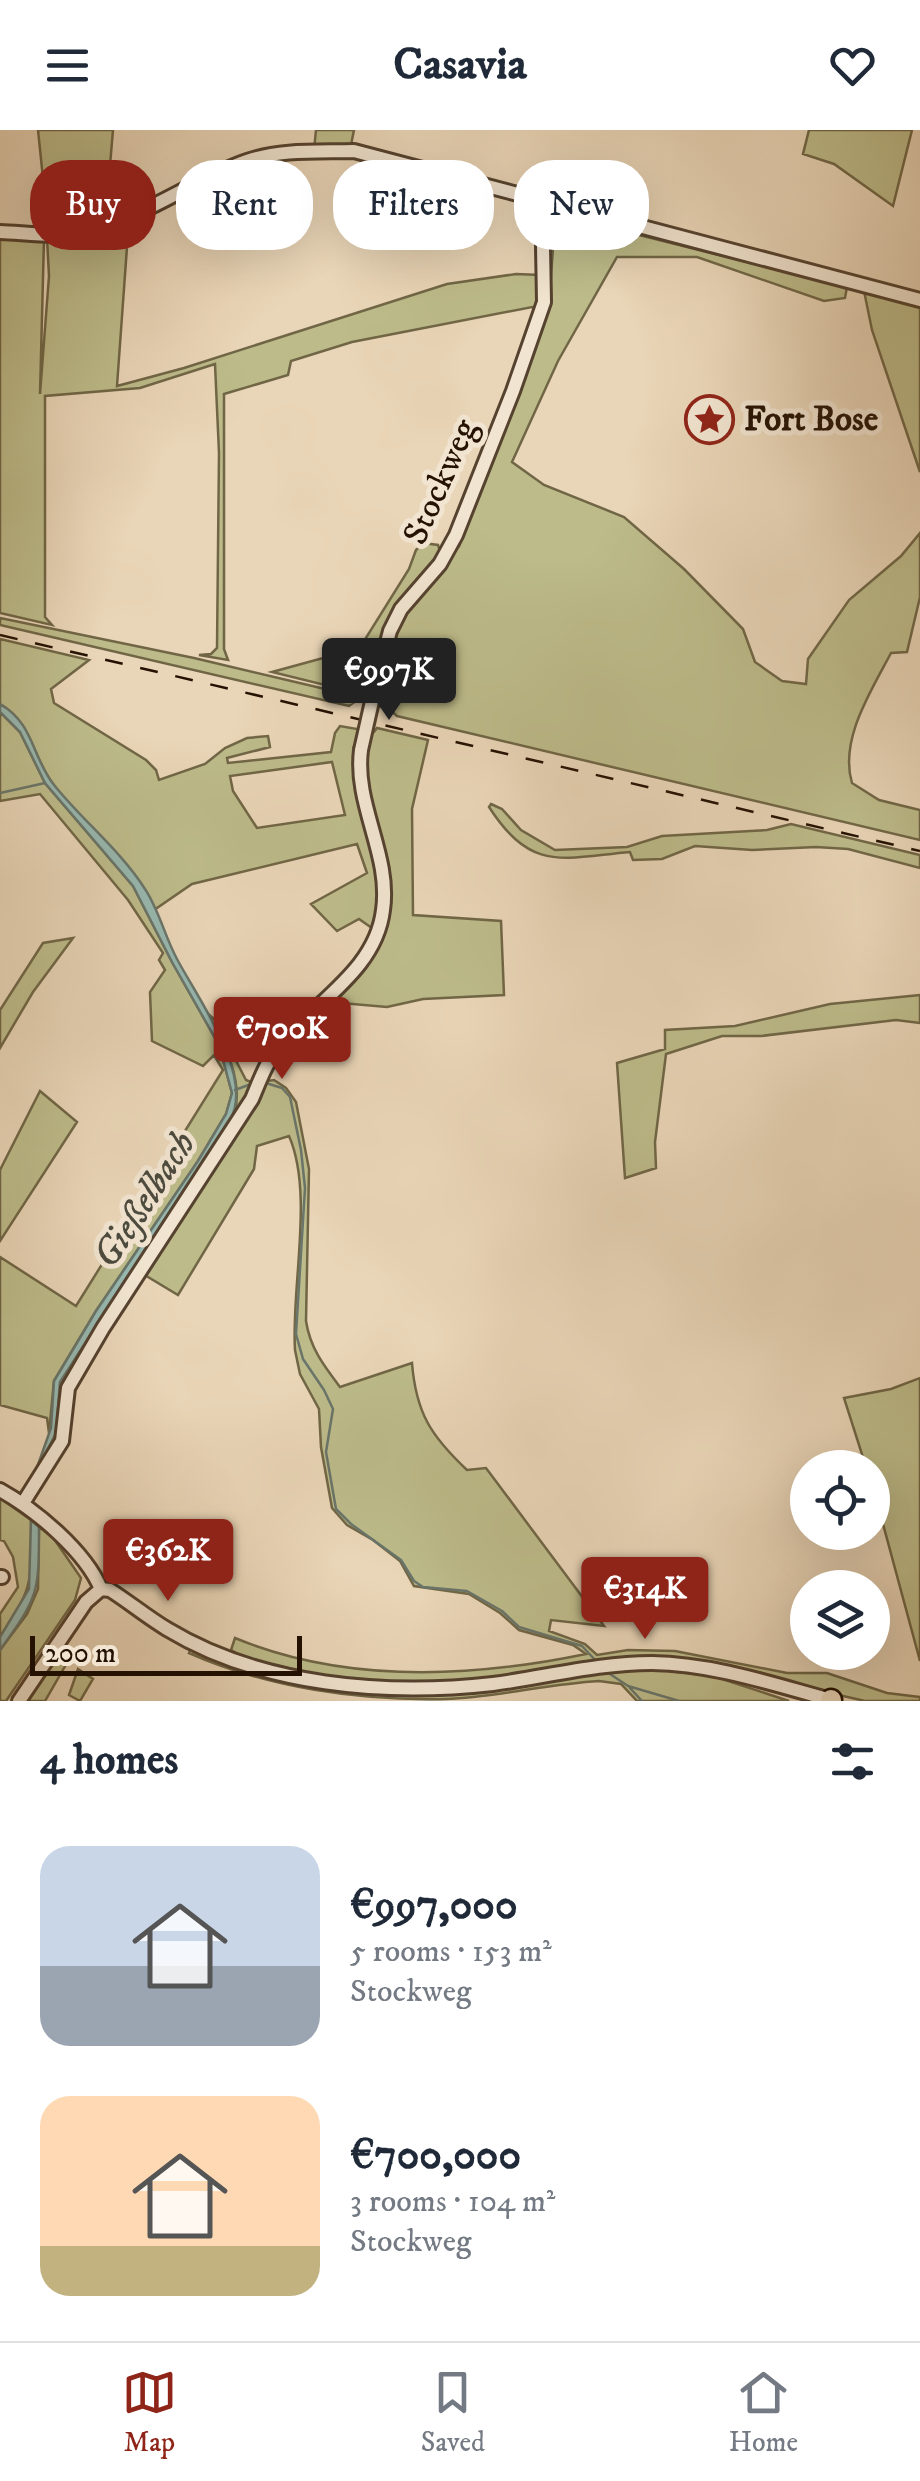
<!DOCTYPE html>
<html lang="en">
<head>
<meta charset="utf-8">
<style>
	:root { --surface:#fff; --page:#f6f6f7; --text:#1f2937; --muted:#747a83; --line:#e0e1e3; --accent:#8f2418 }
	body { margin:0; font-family:"IM FELL DW Pica",serif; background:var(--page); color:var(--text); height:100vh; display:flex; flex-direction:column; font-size:38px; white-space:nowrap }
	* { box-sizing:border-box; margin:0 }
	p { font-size:32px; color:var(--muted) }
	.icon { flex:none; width:55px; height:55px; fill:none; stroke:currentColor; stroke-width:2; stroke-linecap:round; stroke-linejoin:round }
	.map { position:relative; height:1571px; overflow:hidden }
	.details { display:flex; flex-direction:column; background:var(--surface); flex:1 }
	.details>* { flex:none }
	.guide { position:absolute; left:30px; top:30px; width:860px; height:90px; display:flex; gap:20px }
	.tools { position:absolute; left:790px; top:1320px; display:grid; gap:20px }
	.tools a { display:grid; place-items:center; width:100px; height:100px; border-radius:50%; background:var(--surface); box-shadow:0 10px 40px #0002; font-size:50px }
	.scale { position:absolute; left:30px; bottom:25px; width:272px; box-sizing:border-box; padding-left:10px; border:5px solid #241102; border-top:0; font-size:28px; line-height:35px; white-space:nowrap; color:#241102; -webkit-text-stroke:8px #f1e4d0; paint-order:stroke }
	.price { position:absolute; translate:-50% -85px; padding:0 22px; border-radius:10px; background:var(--accent); color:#fff; font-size:32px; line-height:65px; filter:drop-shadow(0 2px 5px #0008) }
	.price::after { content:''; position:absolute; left:50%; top:60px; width:30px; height:22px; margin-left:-15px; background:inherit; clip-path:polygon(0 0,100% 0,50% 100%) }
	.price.on { background:#222; color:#fff }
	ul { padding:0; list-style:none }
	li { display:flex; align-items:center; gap:30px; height:250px; padding:0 40px }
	li span { display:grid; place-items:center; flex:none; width:280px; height:200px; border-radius:30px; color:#555 }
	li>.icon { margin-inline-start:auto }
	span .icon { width:120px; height:120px; fill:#fffc; stroke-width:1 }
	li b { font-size:42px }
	h2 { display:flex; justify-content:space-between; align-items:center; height:120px; padding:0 40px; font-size:42px }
	.pill { padding:0 35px; border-radius:40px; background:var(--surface); box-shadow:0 10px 40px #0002; font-size:35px; line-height:90px }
	.pill.on { background:var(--accent); color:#fff }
	header { display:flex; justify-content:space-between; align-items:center; height:130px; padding:0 40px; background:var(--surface); font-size:45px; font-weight:800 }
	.tabs { display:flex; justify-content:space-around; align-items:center; height:140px; border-top:2px solid var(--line); background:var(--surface); font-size:28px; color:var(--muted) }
	.tabs a { display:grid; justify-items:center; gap:5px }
	.tabs .on { color:var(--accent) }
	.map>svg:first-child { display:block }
	.green { fill:#bdbb8a; stroke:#706646; stroke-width:2.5; fill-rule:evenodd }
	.water { fill:#97b8b0; stroke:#69756a; stroke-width:2.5 }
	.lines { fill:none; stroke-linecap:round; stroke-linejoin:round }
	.stream { stroke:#69756a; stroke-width:2.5 }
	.minor-casing { stroke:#55422f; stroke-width:18 }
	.highway-casing { stroke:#241102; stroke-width:25 }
	.minor { stroke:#f1e4d0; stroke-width:12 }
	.highway { stroke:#e9d5b7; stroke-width:20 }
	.rail { stroke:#241102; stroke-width:2.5; stroke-dasharray:18 18; stroke-linecap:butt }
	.minor-bridge-casing { stroke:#55422f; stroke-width:18; stroke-linecap:butt }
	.minor-bridge { stroke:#f1e4d0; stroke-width:12 }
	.labels { text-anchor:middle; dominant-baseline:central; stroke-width:10; stroke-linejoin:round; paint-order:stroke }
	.poi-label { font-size:35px; font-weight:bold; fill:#241102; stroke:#f1e4d0; text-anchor:start }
	.street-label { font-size:35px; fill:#241102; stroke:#f1e4d0 }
	.water-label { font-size:38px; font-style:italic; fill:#4c4b3f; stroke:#f1e4d0 }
</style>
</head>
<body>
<header><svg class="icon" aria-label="menu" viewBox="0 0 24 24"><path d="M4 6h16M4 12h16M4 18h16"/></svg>Casavia<svg class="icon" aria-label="heart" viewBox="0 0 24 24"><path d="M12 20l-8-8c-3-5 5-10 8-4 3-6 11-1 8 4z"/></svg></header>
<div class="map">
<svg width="920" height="1571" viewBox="0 0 920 1571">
	<rect width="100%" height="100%" fill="#e9d5b7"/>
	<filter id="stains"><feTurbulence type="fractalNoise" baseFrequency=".002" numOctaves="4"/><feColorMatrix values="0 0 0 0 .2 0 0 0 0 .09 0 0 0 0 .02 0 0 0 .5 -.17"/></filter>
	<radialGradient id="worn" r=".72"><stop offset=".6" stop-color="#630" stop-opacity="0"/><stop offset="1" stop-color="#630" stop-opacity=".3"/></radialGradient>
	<path class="green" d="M38,0H113L105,94L51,101L48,97Z
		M316,0H354L351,15L314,20Z
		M809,0H912L893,76L834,34L803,24Z
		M129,89L117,256L184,238L447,154L516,144L540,145L537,183L532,177L352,212L291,231L288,245L224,264V519L228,530L199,525L211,524L217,518L219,323L215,234L140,258L45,266V487L52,495L0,483V107L44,109L40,264L49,146L47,108Z
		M575,89L847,157L845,168L824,171L697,127H617L558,231L512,332L544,355L624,387L684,439L743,499L755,532L782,551L806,554L808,529L849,470L901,426L920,403V467L907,522L891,523C871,561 839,610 852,653L879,670L920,680V710L397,586L388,578L376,576L391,513L415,469L459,416L522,253L549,171L554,106L563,92Z
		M864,161L920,174V342L872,200Z
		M423,413L438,415L441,424L407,466L370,573L353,567L349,562L364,511L409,439L416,420Z
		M0,488L194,528L325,559L353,573L349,576L0,495Z
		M0,509L89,530L51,559L54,573L146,630L156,640L159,650L205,634L225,618L247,608L268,606L270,617L227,628L228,633L331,622L335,603L340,596L374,602L377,598L428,610L412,679L413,785L501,791L504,865L423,869L387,877L329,872L379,803L359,789L337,801L311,774L367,743L357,714L192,754L154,780C133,728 82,697 51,651C32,624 32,593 0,574ZM332,632L345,685L257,698L233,661L230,646Z
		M356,519L346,551L333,557L272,542Z
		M0,582L20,602L45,653L133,756L172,832L219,915L232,963L226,984L198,1031L96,1181L54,1251L49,1303L47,1288L0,1275V1127L76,1176L223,940L214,925L203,936L152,911L150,862L165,840L159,830L163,823L128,770L40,664L0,671Z
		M491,674L502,679L521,700L555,720L627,717L662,706L767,700L791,694L920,725V738L848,719L816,717L752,720L695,716L662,729L633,730L630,722C562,728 532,743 489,677Z
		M73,808L33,862L0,918V880L43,813Z
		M920,865V893L896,890L761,906H722L666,924L655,1012L656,1038L625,1048L617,933L665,919V900L735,896L830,874Z
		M206,882L215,890L246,950L253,953L274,950L286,958L296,972L309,1039L306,1191C310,1218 324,1236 340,1257L412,1233C416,1283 431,1306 467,1340L486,1338L604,1496L551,1490L549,1501L585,1514L597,1525L628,1520L675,1521L787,1543H827L887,1563L920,1567V1571H865L690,1531L429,1554L352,1550L309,1543L248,1529L231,1520L235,1508C346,1554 470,1548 586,1524L573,1515L519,1500L500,1483L469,1464L414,1456L400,1431L373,1410L347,1395L332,1378L321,1317L319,1279L300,1244L295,1220C291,1157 314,1063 289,1006L257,1016L254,1039L178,1165L138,1141L74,1236L58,1307L55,1306L60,1252L235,982C243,946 223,913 206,882Z
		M40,961L77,992L0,1111V1040Z
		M920,1248V1531L873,1357L872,1338L866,1337L844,1268L891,1259Z
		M0,1368L31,1390C31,1450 35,1457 0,1507V1484L18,1457L13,1427L4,1411L0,1410Z
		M39,1397L52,1406L81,1448L75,1470L6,1571H0V1520L27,1484L38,1459Z
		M192,1516L241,1538L400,1564H456L626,1540H661L713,1546L789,1571H637L621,1554L599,1551C548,1554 497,1567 446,1569C359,1571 268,1558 189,1523Z
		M58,1523L68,1531L45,1571H26Z
		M78,1539L93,1549L80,1571L69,1565Z"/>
	<path class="water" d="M0,574C34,593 32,628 54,655C83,691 121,721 145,759C159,780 165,807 177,829C198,869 255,946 230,990L60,1252L56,1303L34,1346L51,1298L54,1251L96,1181L198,1031L226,984L232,963L219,915L172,832L133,756L45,653L20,602L0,582Z
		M31,1390L39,1397C39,1463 39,1466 0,1520V1507L29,1459Z"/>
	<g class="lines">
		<path class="stream" d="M0,663L45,653
			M266,953L282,958L290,967L301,1020L305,1058L296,1204L303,1229L324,1260L333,1279L326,1322L336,1379L351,1394L401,1430L414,1451L423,1457L467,1461L502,1481L519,1497L582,1516L598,1533
			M235,960L251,954
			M607,1542L628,1556L679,1571
			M630,1558L642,1571"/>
		<defs>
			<path id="minor" d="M0,102C27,103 58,108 85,102C142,89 192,50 247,31C281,19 319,22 354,21L920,170
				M375,558L390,501L401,479L440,434L456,405L513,261L544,172L543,116L551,73
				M0,1360C36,1380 85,1421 101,1459L110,1460C129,1472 147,1487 167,1499C261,1556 386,1566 493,1554C546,1547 598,1533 652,1533C714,1534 772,1554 831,1570
				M23,1373L62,1311L68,1258L103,1198L252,969C260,950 267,930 281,914C315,872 376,840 383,780C391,725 354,675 361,620
				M0,1447H2
				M19,1571L86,1472L101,1459"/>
			<path id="highway" d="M831,1571V1570"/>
		</defs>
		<use href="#minor" class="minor-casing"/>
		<use href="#highway" class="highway-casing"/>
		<use href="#minor" class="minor"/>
		<use href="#highway" class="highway"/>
		<path class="rail" d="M0,505L920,721"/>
		<defs>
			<path id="minor-bridge" d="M361,620L375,558"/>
		</defs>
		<use href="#minor-bridge" class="minor-bridge-casing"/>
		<use href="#minor-bridge" class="minor-bridge"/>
	</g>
	<defs>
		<symbol id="sight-ring" viewBox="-11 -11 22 22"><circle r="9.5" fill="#f1e4d0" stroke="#8f2418" stroke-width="1.5"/><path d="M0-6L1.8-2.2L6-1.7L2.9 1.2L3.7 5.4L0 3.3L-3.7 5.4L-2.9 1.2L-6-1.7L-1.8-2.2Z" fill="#8f2418"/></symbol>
	</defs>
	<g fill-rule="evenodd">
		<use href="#sight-ring" x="682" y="262" width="55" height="55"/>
	</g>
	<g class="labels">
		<g class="poi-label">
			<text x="744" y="290">Fort Bose</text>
		</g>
		<g class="street-label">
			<text transform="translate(441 352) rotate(-66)">Stockweg</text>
		</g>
		<g class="water-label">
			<text transform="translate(145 1070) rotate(-57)">Gießelbach</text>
		</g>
	</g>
	<rect width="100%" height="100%" filter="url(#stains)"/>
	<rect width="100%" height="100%" fill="url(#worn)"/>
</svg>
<div class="tools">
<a><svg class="icon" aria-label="locate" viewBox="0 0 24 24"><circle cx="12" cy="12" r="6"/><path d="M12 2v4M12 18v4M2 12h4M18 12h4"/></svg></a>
<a><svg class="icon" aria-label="layers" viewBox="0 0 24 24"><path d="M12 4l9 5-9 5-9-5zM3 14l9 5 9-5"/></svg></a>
</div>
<div class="scale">200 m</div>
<b class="price on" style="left:389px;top:593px">€997K</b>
<b class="price" style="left:282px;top:952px">€700K</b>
<b class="price" style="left:168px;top:1474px">€362K</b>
<b class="price" style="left:645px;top:1512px">€314K</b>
<div class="guide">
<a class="pill on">Buy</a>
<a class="pill">Rent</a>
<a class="pill">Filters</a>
<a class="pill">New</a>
</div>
</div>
<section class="details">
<h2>4 homes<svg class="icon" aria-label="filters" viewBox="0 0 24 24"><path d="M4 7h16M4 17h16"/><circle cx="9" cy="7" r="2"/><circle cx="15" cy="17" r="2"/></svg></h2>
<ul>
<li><span style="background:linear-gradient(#c9d6e8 60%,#9aa5b1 0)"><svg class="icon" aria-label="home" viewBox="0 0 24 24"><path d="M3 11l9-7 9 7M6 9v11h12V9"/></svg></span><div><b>€997,000</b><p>5 rooms · 153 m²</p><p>Stockweg</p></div></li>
<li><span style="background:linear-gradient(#ffd9b3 75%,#c2b280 0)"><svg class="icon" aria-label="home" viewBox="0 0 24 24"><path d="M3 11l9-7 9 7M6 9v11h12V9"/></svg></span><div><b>€700,000</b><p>3 rooms · 104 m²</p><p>Stockweg</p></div></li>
</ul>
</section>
<nav class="tabs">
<a class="on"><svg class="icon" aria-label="map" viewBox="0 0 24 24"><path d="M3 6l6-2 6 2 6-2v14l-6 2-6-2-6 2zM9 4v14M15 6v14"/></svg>Map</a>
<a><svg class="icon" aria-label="saved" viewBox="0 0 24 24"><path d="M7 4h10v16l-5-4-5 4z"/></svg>Saved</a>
<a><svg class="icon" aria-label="home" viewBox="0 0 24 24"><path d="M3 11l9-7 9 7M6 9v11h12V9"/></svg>Home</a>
</nav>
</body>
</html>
